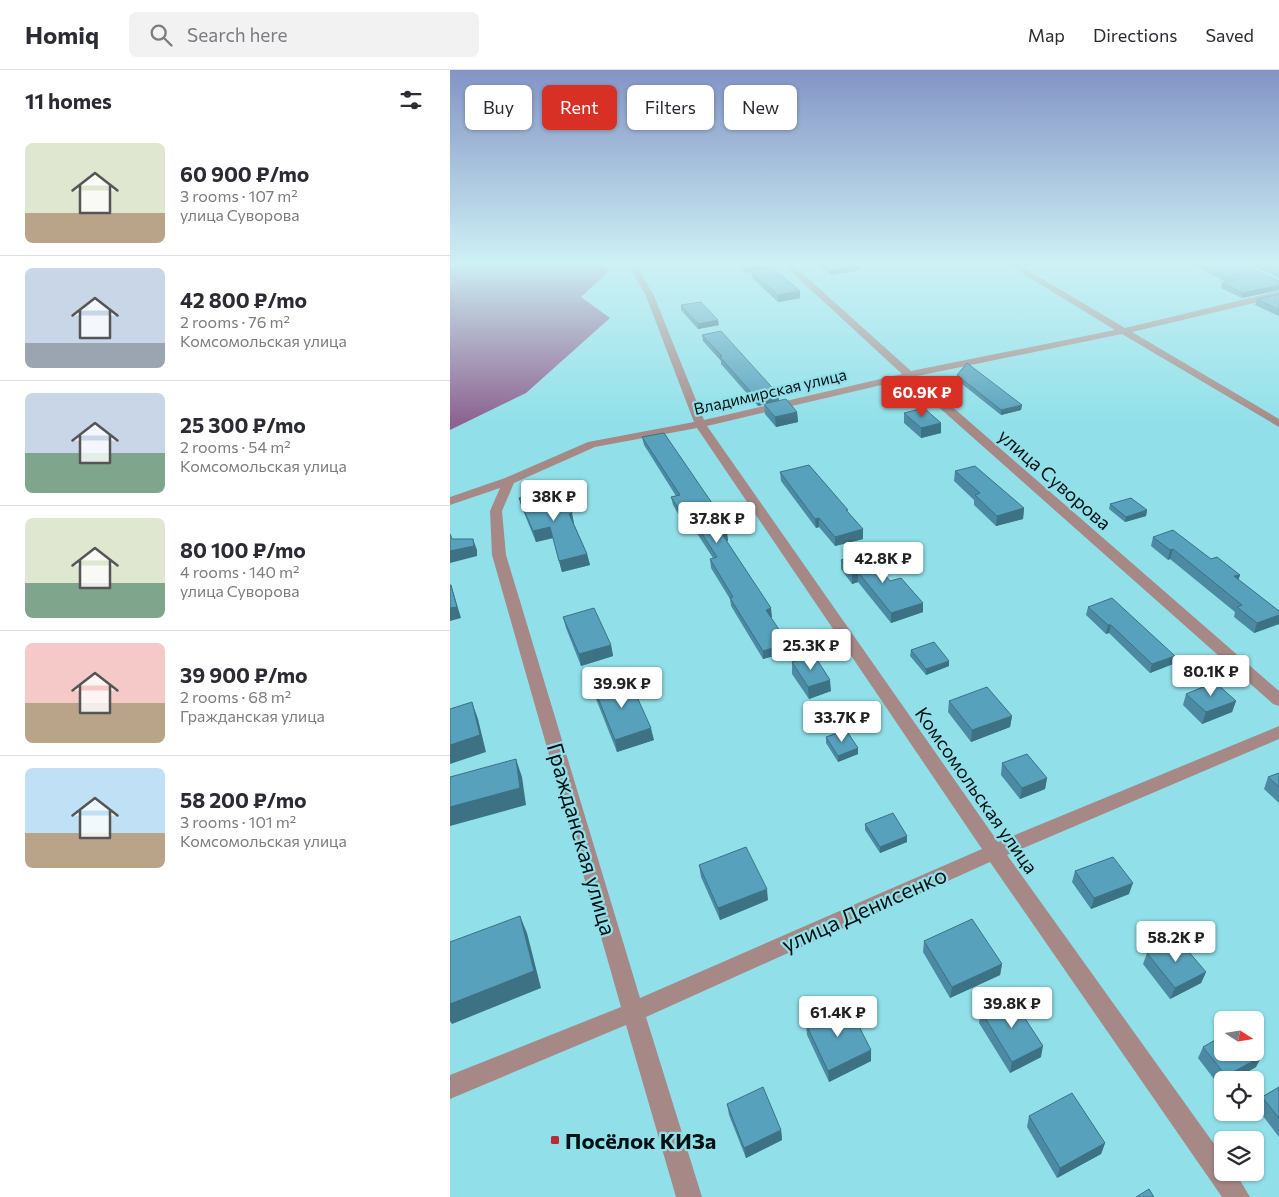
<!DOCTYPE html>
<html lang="en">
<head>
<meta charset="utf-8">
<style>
	:root { --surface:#fff; --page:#f2f2f3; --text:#2b2b33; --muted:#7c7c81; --line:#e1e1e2; --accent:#d93025 }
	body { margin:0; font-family:Commissioner,sans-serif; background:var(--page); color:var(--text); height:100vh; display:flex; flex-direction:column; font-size:19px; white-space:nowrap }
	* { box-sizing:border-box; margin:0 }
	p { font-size:16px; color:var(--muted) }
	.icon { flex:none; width:28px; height:28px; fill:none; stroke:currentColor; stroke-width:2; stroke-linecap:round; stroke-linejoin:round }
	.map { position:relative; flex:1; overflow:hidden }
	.details { display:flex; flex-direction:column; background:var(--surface); width:450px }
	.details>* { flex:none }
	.top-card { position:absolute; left:15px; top:15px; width:475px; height:45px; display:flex; gap:10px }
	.needle { width:32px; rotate:102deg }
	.fabs { position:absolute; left:764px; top:941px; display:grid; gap:10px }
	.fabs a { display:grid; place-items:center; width:50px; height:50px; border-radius:8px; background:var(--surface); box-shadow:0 1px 4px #0004; font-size:25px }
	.price { position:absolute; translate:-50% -42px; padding:0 11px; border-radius:5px; background:#fff; color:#222; font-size:16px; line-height:32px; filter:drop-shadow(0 1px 2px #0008) }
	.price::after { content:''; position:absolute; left:50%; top:30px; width:15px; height:11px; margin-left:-8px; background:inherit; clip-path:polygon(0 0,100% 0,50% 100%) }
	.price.on { background:var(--accent); color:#fff }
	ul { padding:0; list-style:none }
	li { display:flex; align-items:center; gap:15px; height:125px; padding:0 25px }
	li+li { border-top:1px solid var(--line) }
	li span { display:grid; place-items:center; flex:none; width:140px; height:100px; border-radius:8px; color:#555 }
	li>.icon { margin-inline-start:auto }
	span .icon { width:60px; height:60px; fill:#fffc; stroke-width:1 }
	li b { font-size:21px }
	h2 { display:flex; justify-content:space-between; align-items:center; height:60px; padding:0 25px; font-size:21px }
	.pill { padding:0 18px; border-radius:8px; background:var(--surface); box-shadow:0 1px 4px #0004; font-size:18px; line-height:45px }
	.pill.on { background:var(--accent); color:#fff }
	header { display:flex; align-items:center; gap:30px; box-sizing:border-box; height:70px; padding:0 25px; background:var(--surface); border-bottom:1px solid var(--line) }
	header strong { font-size:24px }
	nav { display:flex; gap:28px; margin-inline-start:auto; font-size:18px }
	.search { width:350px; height:45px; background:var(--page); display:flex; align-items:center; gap:12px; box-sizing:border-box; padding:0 18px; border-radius:8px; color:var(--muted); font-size:19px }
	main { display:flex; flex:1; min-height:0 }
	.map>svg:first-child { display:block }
	.water { fill:#8d6390 }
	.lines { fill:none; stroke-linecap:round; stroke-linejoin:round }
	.minor { fill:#a68986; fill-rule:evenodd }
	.wall { fill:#4b8aa2 }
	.shaded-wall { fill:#3d7184 }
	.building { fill:#57a1bc; stroke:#3d7184 }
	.poi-dot { fill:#bb2b31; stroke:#91e0e9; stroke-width:2 }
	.labels { text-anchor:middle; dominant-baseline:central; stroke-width:4.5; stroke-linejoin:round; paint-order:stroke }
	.far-street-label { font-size:16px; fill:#001113; stroke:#91e0e9 }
	.street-label { font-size:19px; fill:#001113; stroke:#91e0e9 }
	.near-street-label { font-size:22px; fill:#001113; stroke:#91e0e9 }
	.near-poi-label { font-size:22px; font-weight:bold; fill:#001113; stroke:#91e0e9; text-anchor:start }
</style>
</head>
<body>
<header>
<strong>Homiq</strong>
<div class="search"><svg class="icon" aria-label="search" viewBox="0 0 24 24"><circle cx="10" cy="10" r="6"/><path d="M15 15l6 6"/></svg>Search here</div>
<nav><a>Map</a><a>Directions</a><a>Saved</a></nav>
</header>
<main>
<section class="details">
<h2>11 homes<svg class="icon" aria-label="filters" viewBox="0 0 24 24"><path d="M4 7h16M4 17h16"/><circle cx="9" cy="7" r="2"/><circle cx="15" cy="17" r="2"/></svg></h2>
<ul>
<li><span style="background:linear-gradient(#dfe7d0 70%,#b9a48a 0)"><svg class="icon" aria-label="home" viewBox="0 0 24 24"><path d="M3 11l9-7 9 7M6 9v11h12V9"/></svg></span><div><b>60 900 ₽/mo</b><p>3 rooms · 107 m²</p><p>улица Суворова</p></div></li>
<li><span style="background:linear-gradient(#c9d6e8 75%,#9aa5b1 0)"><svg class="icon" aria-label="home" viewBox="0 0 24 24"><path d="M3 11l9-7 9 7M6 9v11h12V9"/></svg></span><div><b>42 800 ₽/mo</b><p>2 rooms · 76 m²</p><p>Комсомольская улица</p></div></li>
<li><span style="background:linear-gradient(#c9d6e8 60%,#7fa58c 0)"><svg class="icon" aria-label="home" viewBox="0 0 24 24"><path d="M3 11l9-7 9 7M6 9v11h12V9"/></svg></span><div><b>25 300 ₽/mo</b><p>2 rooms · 54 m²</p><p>Комсомольская улица</p></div></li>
<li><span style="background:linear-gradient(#dfe7d0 65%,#7fa58c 0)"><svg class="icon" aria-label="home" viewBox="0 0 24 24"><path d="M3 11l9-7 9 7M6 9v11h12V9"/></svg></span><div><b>80 100 ₽/mo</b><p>4 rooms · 140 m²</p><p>улица Суворова</p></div></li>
<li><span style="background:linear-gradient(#f6c9c9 60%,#b9a48a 0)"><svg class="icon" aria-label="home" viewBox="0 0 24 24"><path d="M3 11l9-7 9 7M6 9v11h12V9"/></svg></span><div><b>39 900 ₽/mo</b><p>2 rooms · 68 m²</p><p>Гражданская улица</p></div></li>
<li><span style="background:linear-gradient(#bfe0f5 65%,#b9a48a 0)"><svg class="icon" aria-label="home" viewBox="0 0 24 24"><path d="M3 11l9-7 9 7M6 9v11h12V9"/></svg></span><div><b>58 200 ₽/mo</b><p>3 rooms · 101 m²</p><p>Комсомольская улица</p></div></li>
</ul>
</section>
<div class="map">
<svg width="829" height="1127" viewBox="0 0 829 1127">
	<rect width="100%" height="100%" fill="#91e0e9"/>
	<path class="water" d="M0,194H151L160,200L131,227L160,248L76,323L0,360Z"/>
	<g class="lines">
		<path class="minor" d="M178,194H186L204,226L254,350L452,304L333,194H342L461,301L665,260L557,194H567L675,258L829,221V227L682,262L829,349V357L672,264L467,306L829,621V636L823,634L457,309L257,356L548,772L829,656V669L557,785L772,1085V1102H785L800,1127H772L540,792L196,947L252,1127H226L176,955L0,1029V1005L171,937L42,485L40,441L50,418L0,435V427L55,408L138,372L244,352L196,226ZM247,358L532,779L190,928L56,485L52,441L64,413L145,377Z"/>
	</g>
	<path class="wall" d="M284,194H314L316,198L350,228L328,232L302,208L301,202L295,203Z
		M367,194H408L410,200L381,205Z
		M740,194H790L829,211V220L792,228L771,218L772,213L777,212Z
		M798,194H829V208Z
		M829,224V246L805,235L807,229Z
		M231,235L269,255L248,259L231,240Z
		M252,265L328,324L329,331L308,336L271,294V291L253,271Z
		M507,305L572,335L571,340L551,345L507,310Z
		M314,334L347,342L348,352L326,357L315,344Z
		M454,343L491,363L471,368L454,353Z
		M192,367L265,444L277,462L278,471H276L322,547H321L338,582L313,589L281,536L280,529L261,498L260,489L263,488L239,451L233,452L223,435L221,427L226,426L194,375Z
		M505,401L574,438L573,449L546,456L524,435V430L504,411Z
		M330,402L399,443L413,469L385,476L369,457L366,458L331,411Z
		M69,428L122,443L124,454L137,484L140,495L112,502L103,468L86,472L72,438Z
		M660,434L697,440L696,446L675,452L659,439Z
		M703,467L761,489L790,505L788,510L829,541V554L804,563L784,547L785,542L720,489L718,490L701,476Z
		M391,490L440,511L473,542L441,553L408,512L402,514L391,499Z
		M638,537L725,586L723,594L700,603L659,563L656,564L636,545Z
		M113,547L161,575L163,586L131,596L116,558Z
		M461,580L499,591V596L476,605L460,586Z
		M342,592L381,621L359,629L342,604Z
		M144,618L204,670L167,682L146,629Z
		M736,624L786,631L782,642L752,654L733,635Z
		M499,631L562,646L560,657L521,672L498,642Z
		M376,667L408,678V684L388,692L376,673Z
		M552,693L597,708L595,719L570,729L551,705Z
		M829,703V733L814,719L818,707Z
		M415,754L457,766V772L430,783L415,760Z
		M249,795L318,830L270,850L251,807Z
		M625,801L679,824L641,839L622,812Z
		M474,871L552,894L550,905L500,928L473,882Z
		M697,883L756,902L751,913L720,929L693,894Z
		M531,941L591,987L560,1003L529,953Z
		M356,954L421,991L379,1012L357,965Z
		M753,977L806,997L783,1010H772V1016L770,1017L748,988Z
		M829,1017V1067L806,1037L812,1027Z
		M277,1034L331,1060L332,1070L296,1088L279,1045Z
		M579,1046L655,1073L651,1084L607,1108L577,1057Z"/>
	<path class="shaded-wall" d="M316,196V200L301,201V202L295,203L294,199Z
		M410,196V200L381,205L380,201Z
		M829,215V220L792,228L793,223Z
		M350,221V228L328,232V225Z
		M268,250L269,255L248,259V254Z
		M328,324L329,331L308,336L307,329Z
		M572,335L571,340L551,345V340Z
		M347,342L348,352L326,357L325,347Z
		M491,353V363L471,368V358Z
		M264,436L265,444L260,437Z
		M574,438L573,449L546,456L547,446Z
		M697,440L696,446L675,452L676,447Z
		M238,442L239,451L233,452L232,444Z
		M122,443L124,454L121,455L119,444Z
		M369,448V457L366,458L365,449Z
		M100,457L103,468L86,472L83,461Z
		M413,459V469L385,476V467Z
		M277,462L278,471L272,472V464Z
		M23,469L27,480V486L0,493V481Z
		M723,479L720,489L718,490L720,480Z
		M137,484L140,495L112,502L109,491Z
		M408,502V512L402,514V504Z
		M790,505L787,514L784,506Z
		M1,515L11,548L0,551V538Z
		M473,533V542L441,553V543Z
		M321,538L322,547L317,548L316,540Z
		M829,545V554L804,563L807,553Z
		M658,555H661L659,563L656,564Z
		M338,573V582L313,589V581Z
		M161,575L163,586L131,596L129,584Z
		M725,586L723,594L700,603L702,594Z
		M499,591V596L476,605V599Z
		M380,610L381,621L359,629L358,617Z
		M786,631L782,642L752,654L756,642Z
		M22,632L28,649L36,682L0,694V675Z
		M562,646L560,657L521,672L522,660Z
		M201,658L204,670L167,682L165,670Z
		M408,678V684L388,692V686Z
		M66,689L72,707L76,735L0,756V737Z
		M597,708L595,719L570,729L572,718Z
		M457,766V772L430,783V777Z
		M683,813L679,824L641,839L644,828Z
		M317,819L318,830L270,850L268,838Z
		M70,846L77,863L91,918L2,954L0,951V934Z
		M552,894L550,905L500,928L502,917Z
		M756,902L751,913L720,929L725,918Z
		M593,976L591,987L560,1003L562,992Z
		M421,980V991L379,1012L378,1001Z
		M812,986L806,997L783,1010H774L776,1006Z
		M331,1060L332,1070L296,1088L294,1078Z
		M655,1073L651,1084L607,1108L610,1098Z"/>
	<path class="building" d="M288,194H314L316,196L294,199Z
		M372,194H408L410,196L380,201Z
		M752,194H790L829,211V215L793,223L772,213L785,210Z
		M810,194H829V202Z
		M322,197L350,221L328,225L301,201Z
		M829,224V240L807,229Z
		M251,232L268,250L248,254L231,235Z
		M271,261L328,324L307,329L270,287L272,286L252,265Z
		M517,293L572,335L551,340L507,305Z
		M336,329L347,342L325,347L314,334Z
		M474,338L491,353L471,358L454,343Z
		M214,363L264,436L260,437L277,462L272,464L321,538L316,540L338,573L313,581L280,528L283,527L260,489L267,487L238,442L232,444L221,427L230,425L192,367Z
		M359,395L398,440H396L413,459L385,467L369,448L365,449L330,402Z
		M525,396L574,438L547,446L525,425L530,423L505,401Z
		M110,418L122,443L119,444L137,484L109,491L100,457L83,461L69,428Z
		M681,428L697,440L676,447L660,434Z
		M723,460L761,489L767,487L790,505L784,506L829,541V545L807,553L787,537L792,535L723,479L720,480L703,467Z
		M0,464L2,469H23L24,476L0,481Z
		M416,483L440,511L451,508L473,533L441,543L408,502L402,504L391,490Z
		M0,515H1L7,537L0,538Z
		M662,528L725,586L702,594L661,555H658L638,537Z
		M144,538L161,575L129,584L113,547Z
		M484,572L499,591L476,599L461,580Z
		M364,585L380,610L358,617L342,592Z
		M178,607L201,658L165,670L144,618Z
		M765,612L786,631L756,642L736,624Z
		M537,617L562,646L522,660L499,631Z
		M22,632L30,665L0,675V639Z
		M396,660L408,678L388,686L376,667Z
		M577,684L597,708L572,718L552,693Z
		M66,689L70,718L0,737V707Z
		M829,703V717L818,707Z
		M443,743L457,766L430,777L415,754Z
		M296,777L317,819L268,838L249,795Z
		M663,787L683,813L644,828L625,801Z
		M70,846L84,901L0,934V872Z
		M522,849L552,894L502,917L474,871Z
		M727,868L756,902L725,918L697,883Z
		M561,927L593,976L562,992L531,941Z
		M398,935L421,980L378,1001L356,954Z
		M772,966V982H805V977L812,986L776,1006L753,977Z
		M313,1017L331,1060L294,1078L277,1034Z
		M829,1017V1048L812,1027Z
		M622,1023L655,1073L610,1098L579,1046Z
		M699,1119L704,1127H686Z"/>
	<linearGradient id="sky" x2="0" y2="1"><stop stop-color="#8394c5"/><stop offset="0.55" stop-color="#cef1f5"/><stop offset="1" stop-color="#cef1f5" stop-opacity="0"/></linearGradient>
	<rect width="829" height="352" fill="url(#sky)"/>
	<rect class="poi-dot" x="100" y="1065" width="10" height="10" rx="2.5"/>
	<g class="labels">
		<g class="far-street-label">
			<text transform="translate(320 321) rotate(-13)">Владимирская улица</text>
		</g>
		<g class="street-label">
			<text transform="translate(605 409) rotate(41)">улица Суворова</text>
			<text transform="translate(527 720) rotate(55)">Комсомольская улица</text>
		</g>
		<g class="near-street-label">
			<text transform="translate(132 769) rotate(74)">Гражданская улица</text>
			<text transform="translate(414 839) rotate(-24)">улица Денисенко</text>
		</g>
		<g class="near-poi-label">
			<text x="115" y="1070">Посёлок КИЗа</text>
		</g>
	</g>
</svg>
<div class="fabs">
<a><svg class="needle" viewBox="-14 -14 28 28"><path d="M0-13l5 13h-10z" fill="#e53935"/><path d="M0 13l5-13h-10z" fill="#7c7c81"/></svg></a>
<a><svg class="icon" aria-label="locate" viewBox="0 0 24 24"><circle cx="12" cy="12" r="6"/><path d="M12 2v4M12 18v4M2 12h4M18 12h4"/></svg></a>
<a><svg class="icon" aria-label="layers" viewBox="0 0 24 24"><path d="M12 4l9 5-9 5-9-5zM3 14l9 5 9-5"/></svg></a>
</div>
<b class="price on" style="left:472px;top:348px">60.9K ₽</b>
<b class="price" style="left:104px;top:452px">38K ₽</b>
<b class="price" style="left:267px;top:474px">37.8K ₽</b>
<b class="price" style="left:433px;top:514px">42.8K ₽</b>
<b class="price" style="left:361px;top:601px">25.3K ₽</b>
<b class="price" style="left:761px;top:627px">80.1K ₽</b>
<b class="price" style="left:172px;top:639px">39.9K ₽</b>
<b class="price" style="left:392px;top:673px">33.7K ₽</b>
<b class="price" style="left:726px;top:893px">58.2K ₽</b>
<b class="price" style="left:562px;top:959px">39.8K ₽</b>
<b class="price" style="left:388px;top:968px">61.4K ₽</b>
<div class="top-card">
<a class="pill">Buy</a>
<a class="pill on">Rent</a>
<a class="pill">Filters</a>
<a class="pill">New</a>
</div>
</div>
</main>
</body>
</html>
